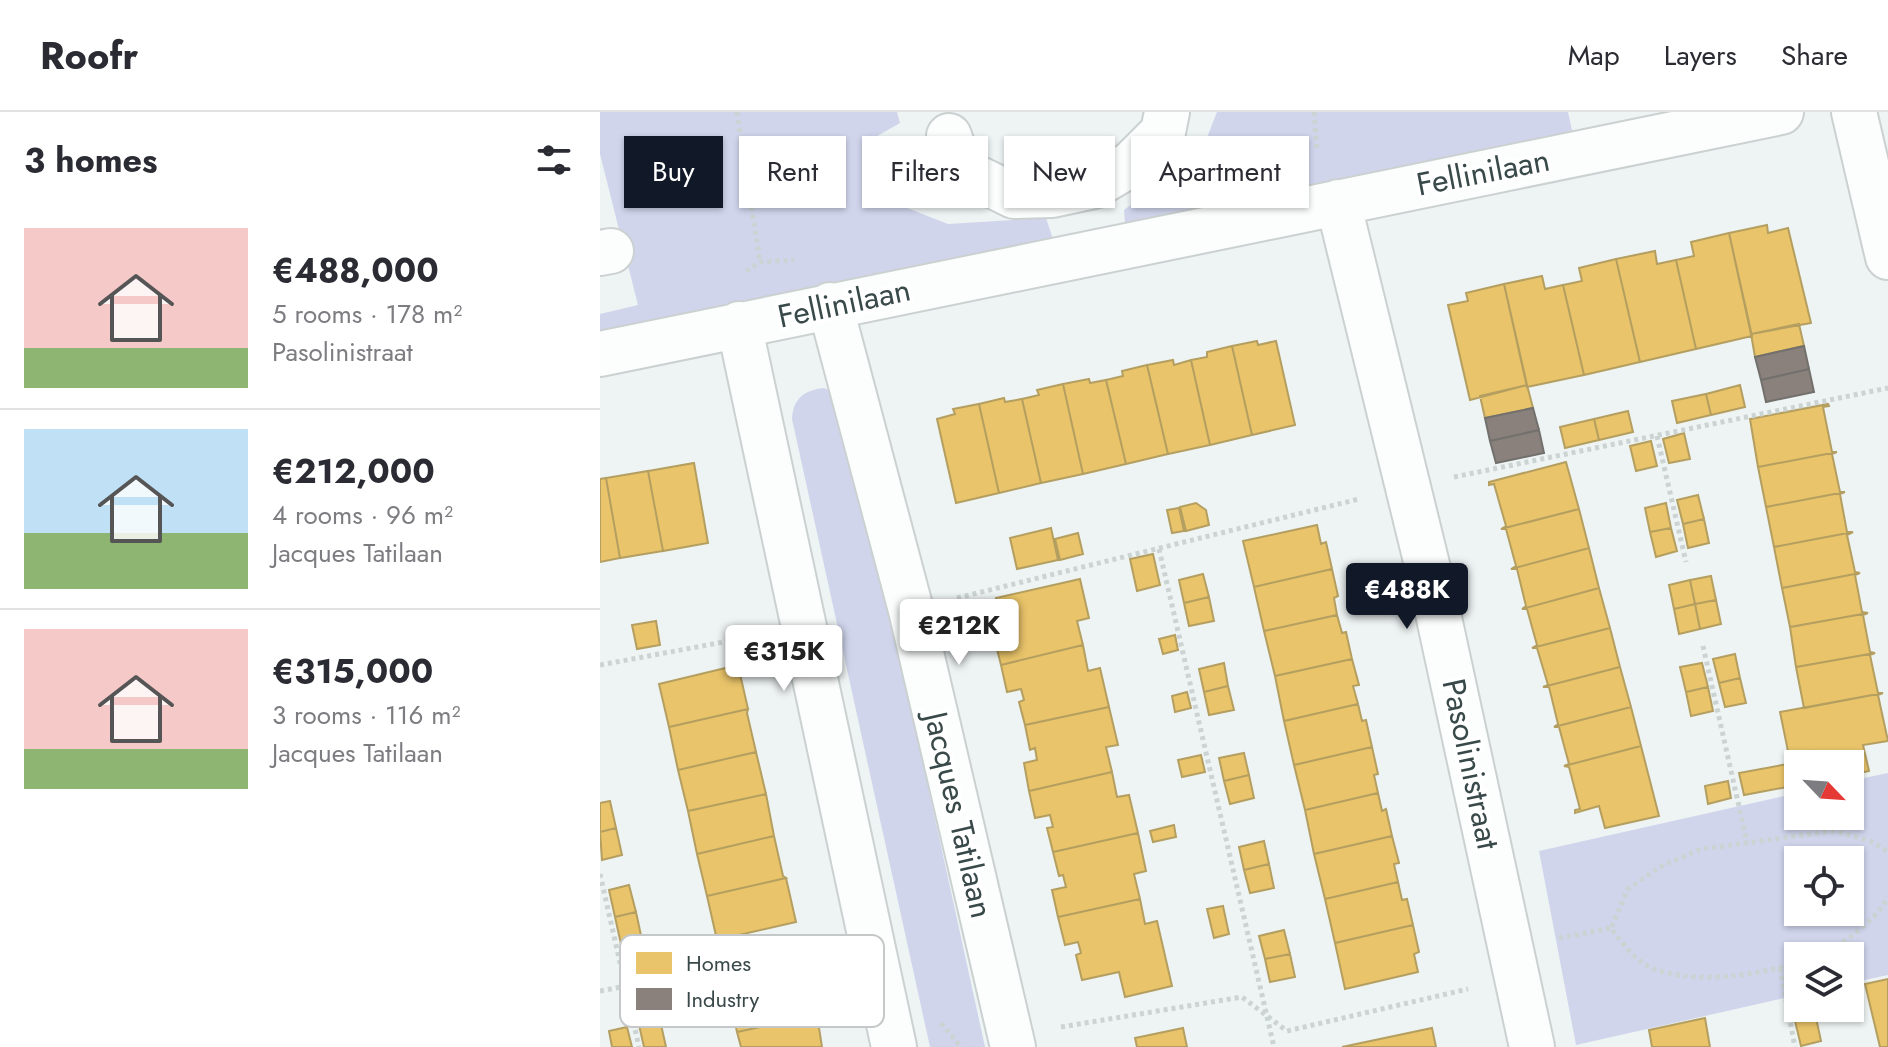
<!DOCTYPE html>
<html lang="en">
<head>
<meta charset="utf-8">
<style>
	:root { --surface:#fff; --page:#f7f7f7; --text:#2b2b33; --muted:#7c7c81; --line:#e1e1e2; --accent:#111827 }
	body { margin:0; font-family:Jost,sans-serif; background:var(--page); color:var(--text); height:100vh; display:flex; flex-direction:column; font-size:30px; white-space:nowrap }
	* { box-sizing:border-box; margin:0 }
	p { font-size:26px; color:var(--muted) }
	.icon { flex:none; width:44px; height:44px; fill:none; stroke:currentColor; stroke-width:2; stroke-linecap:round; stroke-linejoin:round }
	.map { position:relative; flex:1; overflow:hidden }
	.drawer { display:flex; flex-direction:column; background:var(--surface); width:600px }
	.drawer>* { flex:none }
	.top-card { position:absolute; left:24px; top:24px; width:760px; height:72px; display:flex; gap:16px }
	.needle { width:52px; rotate:115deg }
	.controls { position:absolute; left:1184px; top:638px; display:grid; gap:16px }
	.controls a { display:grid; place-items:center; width:80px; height:80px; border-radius:0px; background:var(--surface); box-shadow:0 2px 6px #0004; font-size:40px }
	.price { position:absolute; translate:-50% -68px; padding:0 18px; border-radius:8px; background:#fff; color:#222; font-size:26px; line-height:52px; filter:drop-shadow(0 2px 4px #0008) }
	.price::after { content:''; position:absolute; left:50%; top:48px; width:24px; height:18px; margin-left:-12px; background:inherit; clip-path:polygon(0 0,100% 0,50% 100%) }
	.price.on { background:var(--accent); color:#fff }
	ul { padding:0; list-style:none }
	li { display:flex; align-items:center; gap:24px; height:200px; padding:0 24px }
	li+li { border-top:2px solid var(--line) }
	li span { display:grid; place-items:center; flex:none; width:224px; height:160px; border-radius:0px; color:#555 }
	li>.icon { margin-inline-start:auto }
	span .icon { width:96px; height:96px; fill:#fffc; stroke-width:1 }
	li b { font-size:34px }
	h2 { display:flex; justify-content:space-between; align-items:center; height:96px; padding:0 24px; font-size:34px }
	.pill { padding:0 28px; border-radius:0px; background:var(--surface); box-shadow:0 2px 6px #0004; font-size:28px; line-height:72px }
	.pill.on { background:var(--accent); color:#fff }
	header { display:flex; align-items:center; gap:48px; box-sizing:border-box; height:112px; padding:0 40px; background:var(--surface); border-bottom:2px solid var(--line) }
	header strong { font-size:38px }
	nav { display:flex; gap:44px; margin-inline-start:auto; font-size:28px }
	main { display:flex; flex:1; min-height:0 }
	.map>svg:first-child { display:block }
	.green { fill:#d0d5ec; fill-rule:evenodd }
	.homes { fill:#e9c46a; stroke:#b49f60; stroke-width:2 }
	.industry { fill:#8a817c; stroke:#72706d; stroke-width:2 }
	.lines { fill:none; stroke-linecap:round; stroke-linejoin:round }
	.minor-casing { stroke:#cbd1d1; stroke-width:48 }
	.path { stroke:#ccd3d3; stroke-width:5; stroke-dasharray:4 4; stroke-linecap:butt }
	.minor { stroke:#fcfdfd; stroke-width:44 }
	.labels { text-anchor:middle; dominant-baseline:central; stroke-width:8; stroke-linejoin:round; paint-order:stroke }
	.street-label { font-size:32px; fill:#39494a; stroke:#fff }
	.key { fill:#fff; stroke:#c4c8c9; stroke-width:2 }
	.key-label { font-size:22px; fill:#39494a }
</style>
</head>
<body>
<header>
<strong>Roofr</strong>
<nav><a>Map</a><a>Layers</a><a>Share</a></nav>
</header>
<main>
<section class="drawer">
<h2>3 homes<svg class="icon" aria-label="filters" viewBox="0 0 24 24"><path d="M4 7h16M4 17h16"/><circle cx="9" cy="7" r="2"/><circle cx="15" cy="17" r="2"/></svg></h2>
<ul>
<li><span style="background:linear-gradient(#f6c9c9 75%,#8fb573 0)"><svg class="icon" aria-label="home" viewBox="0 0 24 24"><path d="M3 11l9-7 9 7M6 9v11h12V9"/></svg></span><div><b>€488,000</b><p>5 rooms · 178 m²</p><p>Pasolinistraat</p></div></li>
<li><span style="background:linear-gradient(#bfe0f5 65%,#8fb573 0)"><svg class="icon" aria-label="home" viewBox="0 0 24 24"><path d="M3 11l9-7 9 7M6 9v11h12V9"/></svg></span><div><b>€212,000</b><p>4 rooms · 96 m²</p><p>Jacques Tatilaan</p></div></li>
<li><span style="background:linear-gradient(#f6c9c9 75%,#8fb573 0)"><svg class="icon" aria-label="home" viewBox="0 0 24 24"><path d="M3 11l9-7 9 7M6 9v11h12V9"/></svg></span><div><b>€315,000</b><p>3 rooms · 116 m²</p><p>Jacques Tatilaan</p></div></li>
</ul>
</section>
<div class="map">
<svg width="1288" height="935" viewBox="0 0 1288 935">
	<rect width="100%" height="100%" fill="#eef3f3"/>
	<path class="green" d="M0,0H297L300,11L265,31L274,83L348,112L446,106L455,133L0,232V202L38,193L0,42Z
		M617,0H968L975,32L526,123L524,98L601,41Z
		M224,276L236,282L244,291L385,935H330L192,307C193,287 204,278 224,276Z
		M1288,661V863L1250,871V844H1198V883L976,933L939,739L1198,681V704H1250V669ZM1198,748H1250V800H1198Z"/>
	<path class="homes" d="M1167,113L1168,121L1188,116L1211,211L1151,222L1129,121Z
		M1129,121L1152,224L1096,237L1076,148L1094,144L1091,130Z
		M1055,139L1057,152L1076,148L1096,237L1040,250L1016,147Z
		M1016,147L1040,250L984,263L963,173L982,169L979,156Z
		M942,164L945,177L963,173L984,263L927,275L904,172Z
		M904,172L927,273L870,288L848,193L868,189L866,181Z
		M1199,212L1204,234L1155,245L1151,222Z
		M657,229L658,233L676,229L695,313L652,323L632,234Z
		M632,234L652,323L610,333L591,248L607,245V240Z
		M573,248L574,253L591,248L610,333L568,342L547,253Z
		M547,253L568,342L526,352L506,268L523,264L522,259Z
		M489,267L490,271L506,268L526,352L483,362L463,272Z
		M463,272L483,362L441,371L422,287L439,283L437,278Z
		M927,273L933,296L885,306L880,284Z
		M1140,273L1145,295L1111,303L1106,282Z
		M1106,282L1111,303L1077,311L1072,289Z
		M404,286L405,290L422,287L441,371L399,381L379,292Z
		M379,292L399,381L356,391L337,307L355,302L353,297Z
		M1228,292L1229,294L1223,295L1232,340H1237L1158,355L1150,307Z
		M1028,299L1033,320L999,328L994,307Z
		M994,307L999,328L965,336L960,315Z
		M1084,321L1090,347L1069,351L1063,327Z
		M1051,329L1057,354L1036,359L1030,334Z
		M1237,340L1232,342L1240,380H1245L1166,395L1158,355Z
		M966,350L979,397L901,417L906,414L894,372L889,373V370Z
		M94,351L108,431L63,439L48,359Z
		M48,359L63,439L20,446L6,366Z
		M6,366L20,446L0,450V367Z
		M1245,380L1240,382L1247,420H1253L1174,435L1166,395Z
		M1098,383L1104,407L1083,412L1077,388Z
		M596,391L606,398L609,413L586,419L580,395Z
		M1066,391L1071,416L1050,420L1045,396Z
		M579,396L584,419L572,421L567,398Z
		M979,397L989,436L911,457L916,454L906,417H901Z
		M1104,407L1109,431L1088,436L1083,412Z
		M717,413L721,432L726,430L732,457L654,475L643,429Z
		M451,416L458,448L417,457L410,426Z
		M1071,416L1077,439L1056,445L1050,420Z
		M1253,420L1247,423L1255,460L1260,461L1182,476L1174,435Z
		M478,421L483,442L460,448L455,427Z
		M989,436L999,476L922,497L926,494L917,457H911Z
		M553,442L560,473L537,479L530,447Z
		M732,457L738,484L734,486L737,503L664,519L654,475Z
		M1260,461L1255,463L1262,500L1268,501L1190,515L1182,476Z
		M603,462L609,485L584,491L579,468Z
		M1111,464L1116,488L1095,492L1090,468Z
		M480,467L489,506L477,509L483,533L401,553L394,525L408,522L406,510L401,511L396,486Z
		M1090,468L1095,492L1074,497L1069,473Z
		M999,476L1010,516L932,536L937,533L927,497H922Z
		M609,485L614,509L589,514L584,491Z
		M1116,488L1121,512L1100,517L1095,492Z
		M1095,492L1100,517L1079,522L1074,497Z
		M1268,501L1263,503L1270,540L1275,541L1196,555L1190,515Z
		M737,503L742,521L746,520L752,547L675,564L664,519Z
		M56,509L60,533L37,537L32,513Z
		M1010,516L1020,555L943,575L948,573L937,536H932Z
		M575,523L578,538L563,542L559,527Z
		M483,533L488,559L500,556L509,595L425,613L419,590L424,588L421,577L407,580L401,553Z
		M1275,541L1270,543L1278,581H1283L1204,596L1196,555Z
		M1135,542L1140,566L1119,571L1113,547Z
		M752,547L759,573L753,574L758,592L684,609L675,564Z
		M624,551L628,574L604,580L599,557Z
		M1102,551L1108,575L1086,580L1080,555Z
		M138,553L148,597L69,615L59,572Z
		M1020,555L1031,595L954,615L958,612L949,575H943Z
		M1140,566L1146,591L1125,595L1119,571Z
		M628,574L634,598L609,603L604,580Z
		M1108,575L1113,599L1091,604L1086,580Z
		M587,580L591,596L575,600L572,584Z
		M1283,581L1278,583L1288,629L1263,633L1269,659L1250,663V652H1215L1212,639L1189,644L1180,600Z
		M758,592L762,609L766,608L772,635L694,653L684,609Z
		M509,595L518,633L506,635L512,660L429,679L424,651L437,648L435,636L430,638L425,613Z
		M1031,595L1041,634L964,654L969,652L959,615H954Z
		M148,597L147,601L156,640L78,658L69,615Z
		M1041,634L1059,704L1005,716L999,694L975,701V698L980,697L969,655L964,654Z
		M772,635L778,662L774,663L778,681L705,698L694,653Z
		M156,640L166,682L88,699L78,658Z
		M644,641L649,663L624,669L619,646Z
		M601,643L605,660L582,665L578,648Z
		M1193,651L1198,673L1144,683L1139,661Z
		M512,660L517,685L529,683L538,721L453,740L447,716L453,715L450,703L435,706L429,679Z
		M649,663L654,686L630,692L624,669Z
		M1128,669L1131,686L1108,692L1105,674Z
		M778,681L782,699L786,697L792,724L714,742L705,698Z
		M166,682L174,724L97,742L88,699Z
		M10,689L16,716L0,720V691Z
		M574,713L576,725L553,730L550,719Z
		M16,716L22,743L2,748L0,720Z
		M538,721L546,759L534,762L540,787L458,805L452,778L466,775L463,763L459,764L453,740Z
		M174,724L183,764L186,766L107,784L97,742Z
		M792,724L799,751L794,752L798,770L725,787L714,742Z
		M664,729L669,752L644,758L639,735Z
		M669,752L674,776L650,781L644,758Z
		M186,766L196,810L117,828L107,784Z
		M798,770L802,788L807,787L813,813L735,831L725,787Z
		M29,773L36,800L15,805L9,778Z
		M540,787L545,812L557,809L572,874L525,885L519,860L482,868L476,843L481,841L478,830L465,833L458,805Z
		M623,794L629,822L614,826L607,797Z
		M36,800L42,828L21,832L15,805Z
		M813,813L819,840L814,842L818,860L745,877L735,831Z
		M684,818L690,842L665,847L659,824Z
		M690,842L695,865L670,870L665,847Z
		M207,859L217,903L137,920L127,876Z
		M1288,867V935H1280L1265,872Z
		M1215,901L1221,929L1201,934L1194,905Z
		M217,903L222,935H141L137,920Z
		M1105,906L1110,935H1052L1049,918Z
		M60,908L66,935H44L39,913Z
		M27,915L32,935H12L9,919Z
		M583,916L587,935H537L535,926Z
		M832,916L836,935H742Z"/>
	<path class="industry" d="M1204,234L1209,257L1161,268L1155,245Z
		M1209,257L1214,280L1166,290L1161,268Z
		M933,296L939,318L890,329L885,306Z
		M939,318L944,341L896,351L890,329Z"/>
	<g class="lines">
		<defs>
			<path id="minor" d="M1254,0L1288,145
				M349,24L361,58L414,84L452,83L494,74L531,52L563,20L567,0
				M738,90L831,469L932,935
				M0,141L11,139
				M230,193L311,498L413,935
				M139,212L294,935
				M0,242L1181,0"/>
		</defs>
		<use href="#minor" class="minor-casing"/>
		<path class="path" d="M137,0L160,150
			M714,0L717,39
			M146,159L160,150L194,148
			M1057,324L1086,450
			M854,365L1288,276
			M559,437L674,935
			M357,486L759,387
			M1103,534L1147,730
			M0,553L156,524
			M0,762L39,935
			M959,826L1011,816
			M1214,844C1242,834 1274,811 1288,785
			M1198,850C1158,864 1077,876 1040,849C1029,841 1020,827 1011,816L1028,777L1059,755L1101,737L1235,719L1273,730L1288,740
			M1180,856L1195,935
			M0,879L223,836
			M341,911L360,934
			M461,915L642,885L687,919L868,877"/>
		<use href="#minor" class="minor"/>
	</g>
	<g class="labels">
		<g class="street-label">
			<text transform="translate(883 60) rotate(-11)">Fellinilaan</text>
			<text transform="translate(244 191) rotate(-12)">Fellinilaan</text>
			<text transform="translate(871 652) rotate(78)">Pasolinistraat</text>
			<text transform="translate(359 703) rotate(77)">Jacques Tatilaan</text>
		</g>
	</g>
	<rect x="20" y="823" width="264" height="92" rx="12" class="key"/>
	<rect x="36" y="840" width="36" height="22" fill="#e9c46a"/>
	<rect x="36" y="876" width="36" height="22" fill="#8a817c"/>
	<g class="key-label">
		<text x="86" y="859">Homes</text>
		<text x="86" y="895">Industry</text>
	</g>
</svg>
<div class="controls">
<a><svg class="needle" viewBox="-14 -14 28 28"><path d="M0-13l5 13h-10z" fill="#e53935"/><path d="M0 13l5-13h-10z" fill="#7c7c81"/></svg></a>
<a><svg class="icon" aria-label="locate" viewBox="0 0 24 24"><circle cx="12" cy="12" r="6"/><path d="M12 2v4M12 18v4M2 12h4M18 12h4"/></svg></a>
<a><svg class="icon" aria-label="layers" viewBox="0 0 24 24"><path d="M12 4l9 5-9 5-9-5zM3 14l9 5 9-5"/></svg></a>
</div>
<b class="price on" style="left:807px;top:519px">€488K</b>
<b class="price" style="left:359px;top:555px">€212K</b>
<b class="price" style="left:184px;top:581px">€315K</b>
<div class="top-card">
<a class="pill on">Buy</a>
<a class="pill">Rent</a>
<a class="pill">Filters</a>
<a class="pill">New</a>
<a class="pill">Apartment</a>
</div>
</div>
</main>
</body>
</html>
